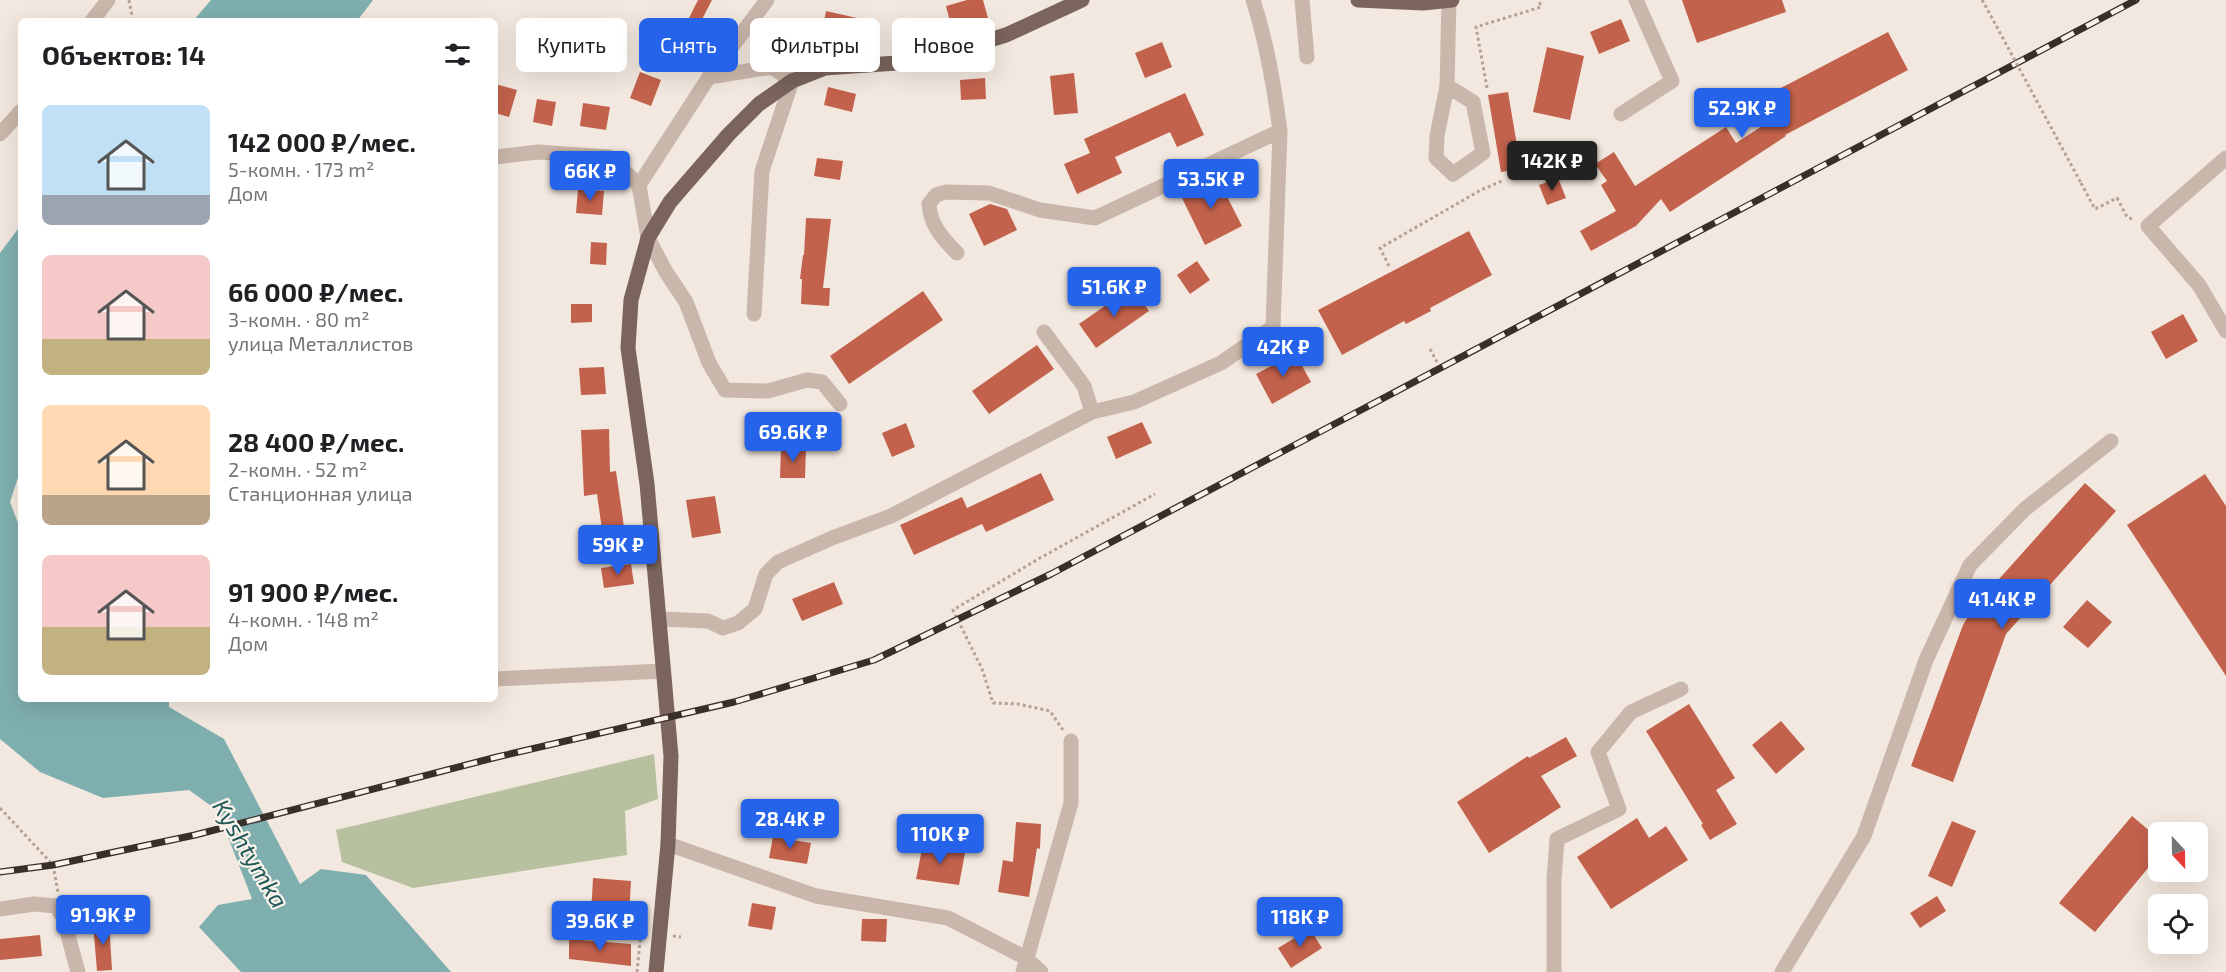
<!DOCTYPE html>
<html lang="ru">
<head>
<meta charset="utf-8">
<style>
	:root { --surface:#fff; --page:#f2f2f2; --text:#202124; --muted:#757577; --accent:#2563eb }
	body { margin:0; font-family:"Exo 2",sans-serif; background:var(--page); color:var(--text); height:100vh; display:flex; flex-direction:column; font-size:22px; white-space:nowrap }
	* { box-sizing:border-box; margin:0 }
	p { font-size:20px; color:var(--muted) }
	.icon { flex:none; width:33px; height:33px; fill:none; stroke:currentColor; stroke-width:2; stroke-linecap:round; stroke-linejoin:round }
	.map { position:relative; flex:1; overflow:hidden }
	.drawer { position:absolute; left:18px; top:18px; width:480px; height:684px; display:flex; flex-direction:column; background:var(--surface); border-radius:9px; box-shadow:0 6px 24px #0002 }
	.drawer>* { flex:none }
	.banner { position:absolute; left:516px; top:18px; width:570px; height:54px; display:flex; gap:12px }
	.needle { width:39px; rotate:158deg }
	.tools { position:absolute; left:2148px; top:822px; display:grid; gap:12px }
	.tools a { display:grid; place-items:center; width:60px; height:60px; border-radius:9px; background:var(--surface); box-shadow:0 6px 24px #0002; font-size:30px }
	.price { position:absolute; translate:-50% -51px; padding:0 14px; border-radius:6px; background:var(--accent); color:#fff; font-size:20px; line-height:39px; filter:drop-shadow(0 2px 3px #0008) }
	.price::after { content:''; position:absolute; left:50%; top:36px; width:18px; height:14px; margin-left:-9px; background:inherit; clip-path:polygon(0 0,100% 0,50% 100%) }
	.price.active { background:#222; color:#fff }
	ul { padding:0; list-style:none }
	li { display:flex; align-items:center; gap:18px; height:150px; padding:0 24px }
	li span { display:grid; place-items:center; flex:none; width:168px; height:120px; border-radius:9px; color:#555 }
	li>.icon { margin-inline-start:auto }
	span .icon { width:72px; height:72px; fill:#fffc; stroke-width:1 }
	li b { font-size:26px }
	h2 { display:flex; justify-content:space-between; align-items:center; height:72px; padding:0 24px; font-size:26px }
	.chip { padding:0 21px; border-radius:9px; background:var(--surface); box-shadow:0 6px 24px #0002; font-size:21px; line-height:54px }
	.chip.active { background:var(--accent); color:#fff }
	.map>svg:first-child { display:block }
	.green { fill:#b8c19f }
	.water { fill:#7eafae }
	.building { fill:#c3624c }
	.lines { fill:none; stroke-linecap:round; stroke-linejoin:round }
	.path { stroke:#b6a195; stroke-width:3; stroke-dasharray:3 3; stroke-linecap:butt }
	.minor { stroke:#cab7ab; stroke-width:15 }
	.major { stroke:#7a645b; stroke-width:15 }
	.rail-casing { stroke:#382e2a; stroke-width:7 }
	.rail { stroke:#faf2eb; stroke-width:4.5; stroke-dasharray:14; stroke-linecap:butt }
	.path-bridge { stroke:#b6a195; stroke-width:3; stroke-dasharray:3 3; stroke-linecap:butt }
	.labels { text-anchor:middle; dominant-baseline:central; stroke-width:4.5; stroke-linejoin:round; paint-order:stroke }
	.water-label { font-size:24px; font-style:italic; fill:#205959; stroke:#faf2eb }
</style>
</head>
<body>
<div class="map">
<svg width="2226" height="972" viewBox="0 0 2226 972">
	<rect width="100%" height="100%" fill="#f2e8df"/>
	<path class="green" d="M654,754L658,799L625,811L627,855L413,888L342,862L336,830Z"/>
	<path class="water" d="M211,0H373L357,21H193Z
		M21,225V468L10,502L21,531V699H169V707L224,739L300,884L321,869L366,875L451,972H241L199,927L218,905L252,899L218,811L189,790L103,798L40,772L0,739V253Z"/>
	<path class="building" d="M698,0H712L698,27L687,22Z
		M967,0H983L988,18L952,29L946,6Z
		M1682,0H1782L1786,12L1697,43Z
		M826,11L857,18L852,43L821,37Z
		M1621,19L1630,41L1599,54L1590,32Z
		M664,31L686,41L680,55L658,46Z
		M1888,32L1908,70L1785,135L1786,136L1670,212L1661,199L1636,226L1591,251L1580,231L1616,211L1601,185L1607,181L1595,164L1614,152L1635,186L1726,127L1736,143L1787,110L1777,90Z
		M1162,42L1172,67L1145,78L1135,53Z
		M1547,47L1584,56L1570,120L1533,112Z
		M640,72L661,80L651,106L630,98Z
		M1074,73L1078,113L1054,115L1050,76Z
		M985,78L986,99L961,100L960,80Z
		M495,84L517,90L509,117L495,113Z
		M828,87L856,94L852,112L824,105Z
		M1508,92L1521,169L1501,172L1488,95Z
		M1185,93L1204,135L1177,147L1170,132L1115,157L1122,173L1077,194L1064,164L1090,153L1084,139Z
		M537,99L556,102L552,126L533,122Z
		M583,103L610,107L606,130L580,126Z
		M817,158L843,161L840,180L814,176Z
		M1216,175L1242,226L1205,245L1180,194Z
		M1558,178L1566,198L1547,205L1539,185Z
		M578,189L604,191L602,215L576,213Z
		M990,204L1007,209L1017,230L984,246L969,214Z
		M806,218L831,219L823,288H830L829,306L801,304L802,279H800L803,255H804Z
		M1469,231L1492,275L1430,308L1431,311L1406,324L1404,321L1342,355L1318,310Z
		M591,242L607,243L606,265L590,264Z
		M1197,261L1210,280L1190,294L1177,275Z
		M1132,287L1149,311L1096,348L1079,324Z
		M923,291L943,320L849,384L830,356Z
		M571,304H592V322L571,323Z
		M2183,314L2198,341L2166,359L2151,332Z
		M1037,345L1054,369L989,414L972,391Z
		M1295,353L1311,382L1272,404L1256,374Z
		M604,367L606,394L581,395L579,368Z
		M1142,422L1152,443L1116,459L1107,437Z
		M906,423L915,447L892,457L882,433Z
		M609,429L610,472L616,471L625,534L603,537L597,494L584,496L581,430Z
		M781,447L806,448L805,478H780Z
		M1041,473L1054,500L986,532L982,524L914,555L900,525L962,497L967,508Z
		M2205,474L2226,506V676L2127,525Z
		M2085,483L2116,511L2006,634L1953,782L1911,766L1963,625L1974,607Z
		M715,496L721,533L692,538L686,500Z
		M631,564L634,584L604,588L601,568Z
		M834,582L843,604L802,621L792,599Z
		M2087,600L2112,622L2088,648L2063,627Z
		M1689,704L1735,778L1716,790L1737,824L1710,840L1701,825L1703,824L1646,731Z
		M1781,721L1805,749L1776,774L1752,745Z
		M1566,737L1577,756L1541,776L1561,807L1489,853L1457,802L1528,756L1529,758Z
		M2132,816L2158,838V856L2095,932L2059,903Z
		M1637,818L1649,838L1666,826L1688,860L1611,909L1577,857Z
		M1952,821L1976,831L1952,887L1928,876Z
		M1016,822L1041,824L1040,849L1037,848L1029,897L998,892L1003,860L1013,862Z
		M773,837L811,843L807,864L769,858Z
		M923,844L965,853L959,885L916,879Z
		M593,878L631,881L629,916L591,914Z
		M1937,896L1946,911L1920,928L1910,913Z
		M752,903L776,907L772,930L748,926Z
		M862,919H887L886,942L861,941Z
		M109,922L112,970L97,971L93,923Z
		M1310,929L1322,948L1291,968L1278,948Z
		M40,935L42,956L0,960V939Z
		M569,939L631,944V966L569,959Z"/>
	<g class="lines">
		<path class="path" d="M129,0L133,21
			M1982,0L1985,5
			M1487,88L1476,27L1541,7L1539,0
			M2081,183L2095,209L2117,198L2127,217L2134,220
			M1389,266L1380,248L1481,190L1504,180
			M1430,349L1437,362
			M1063,730L1050,711L1018,704L993,703L982,669L953,610L1040,558L1155,494
			M0,808L53,865L58,892
			M673,936L681,937
			M637,972L641,931L646,932"/>
		<path class="minor" d="M767,0L709,77L639,185L648,238L666,272L686,302L709,363L725,390L768,391L807,380L822,382L840,404
			M1302,0L1307,57
			M753,20L772,67L792,81L762,171L754,314
			M92,21L108,0
			M709,77L772,67
			M1447,86L1473,102L1483,153L1453,174L1436,158L1437,136L1447,86L1449,1
			M1621,114L1672,81L1636,0
			M0,134L21,111
			M495,157L538,152L609,157L639,185
			M2226,158L2148,226L2199,285L2226,331
			M957,253C943,239 930,225 929,204L936,195L946,192L989,193L1040,210L1095,218L1280,131C1274,86 1267,43 1253,0
			M1044,332L1084,386L1092,412
			M661,619L708,621L723,628L738,623L755,609L766,574L778,562L832,538L891,516L1092,412L1134,402L1221,363L1273,327L1280,131
			M495,679L663,671
			M668,844L816,896L948,918L1026,958L1041,972
			M0,909L34,904L56,906L63,917L78,972
			M1023,972L1071,803V741
			M1554,972V880L1557,839L1619,809L1598,752L1631,712L1681,689
			M1782,972L1864,836L1926,660L1970,565L2025,509L2111,441"/>
		<path class="major" d="M1358,0L1423,3L1452,0
			M656,972L668,844L671,756L647,484L628,348L631,300L648,238L670,202L729,134L759,104L792,81L825,68L911,62L941,55L1006,35L1082,0"/>
		<defs>
			<path id="rail" d="M0,872L53,865L195,835L497,757L734,702L874,660L1051,574L2136,0"/>
		</defs>
		<use href="#rail" class="rail-casing"/>
		<use href="#rail" class="rail"/>
		<path class="path-bridge" d="M1985,5L2081,183"/>
	</g>
	<g class="labels">
		<g class="water-label">
			<text transform="translate(251 853) rotate(59)">Kyshtymka</text>
		</g>
	</g>
</svg>
<div class="tools">
<a><svg class="needle" viewBox="-14 -14 28 28"><path d="M0-13l5 13h-10z" fill="#e53935"/><path d="M0 13l5-13h-10z" fill="#757577"/></svg></a>
<a><svg class="icon" aria-label="locate" viewBox="0 0 24 24"><circle cx="12" cy="12" r="6"/><path d="M12 2v4M12 18v4M2 12h4M18 12h4"/></svg></a>
</div>
<b class="price" style="left:1742px;top:139px">52.9K ₽</b>
<b class="price active" style="left:1552px;top:192px">142K ₽</b>
<b class="price" style="left:590px;top:202px">66K ₽</b>
<b class="price" style="left:1211px;top:210px">53.5K ₽</b>
<b class="price" style="left:1114px;top:318px">51.6K ₽</b>
<b class="price" style="left:1283px;top:378px">42K ₽</b>
<b class="price" style="left:793px;top:463px">69.6K ₽</b>
<b class="price" style="left:618px;top:576px">59K ₽</b>
<b class="price" style="left:2002px;top:630px">41.4K ₽</b>
<b class="price" style="left:790px;top:850px">28.4K ₽</b>
<b class="price" style="left:940px;top:865px">110K ₽</b>
<b class="price" style="left:103px;top:946px">91.9K ₽</b>
<b class="price" style="left:1300px;top:948px">118K ₽</b>
<b class="price" style="left:600px;top:952px">39.6K ₽</b>
<div class="banner">
<a class="chip">Купить</a>
<a class="chip active">Снять</a>
<a class="chip">Фильтры</a>
<a class="chip">Новое</a>
</div>
<section class="drawer">
<h2>Объектов: 14<svg class="icon" aria-label="filters" viewBox="0 0 24 24"><path d="M4 7h16M4 17h16"/><circle cx="9" cy="7" r="2"/><circle cx="15" cy="17" r="2"/></svg></h2>
<ul>
<li><span style="background:linear-gradient(#bfe0f5 75%,#9aa5b1 0)"><svg class="icon" aria-label="home" viewBox="0 0 24 24"><path d="M3 11l9-7 9 7M6 9v11h12V9"/></svg></span><div><b>142 000 ₽/мес.</b><p>5-комн. · 173 m²</p><p>Дом</p></div></li>
<li><span style="background:linear-gradient(#f6c9c9 70%,#c2b280 0)"><svg class="icon" aria-label="home" viewBox="0 0 24 24"><path d="M3 11l9-7 9 7M6 9v11h12V9"/></svg></span><div><b>66 000 ₽/мес.</b><p>3-комн. · 80 m²</p><p>улица Металлистов</p></div></li>
<li><span style="background:linear-gradient(#ffd9b3 75%,#b9a48a 0)"><svg class="icon" aria-label="home" viewBox="0 0 24 24"><path d="M3 11l9-7 9 7M6 9v11h12V9"/></svg></span><div><b>28 400 ₽/мес.</b><p>2-комн. · 52 m²</p><p>Станционная улица</p></div></li>
<li><span style="background:linear-gradient(#f6c9c9 60%,#c2b280 0)"><svg class="icon" aria-label="home" viewBox="0 0 24 24"><path d="M3 11l9-7 9 7M6 9v11h12V9"/></svg></span><div><b>91 900 ₽/мес.</b><p>4-комн. · 148 m²</p><p>Дом</p></div></li>
</ul>
</section>
</div>
</body>
</html>
